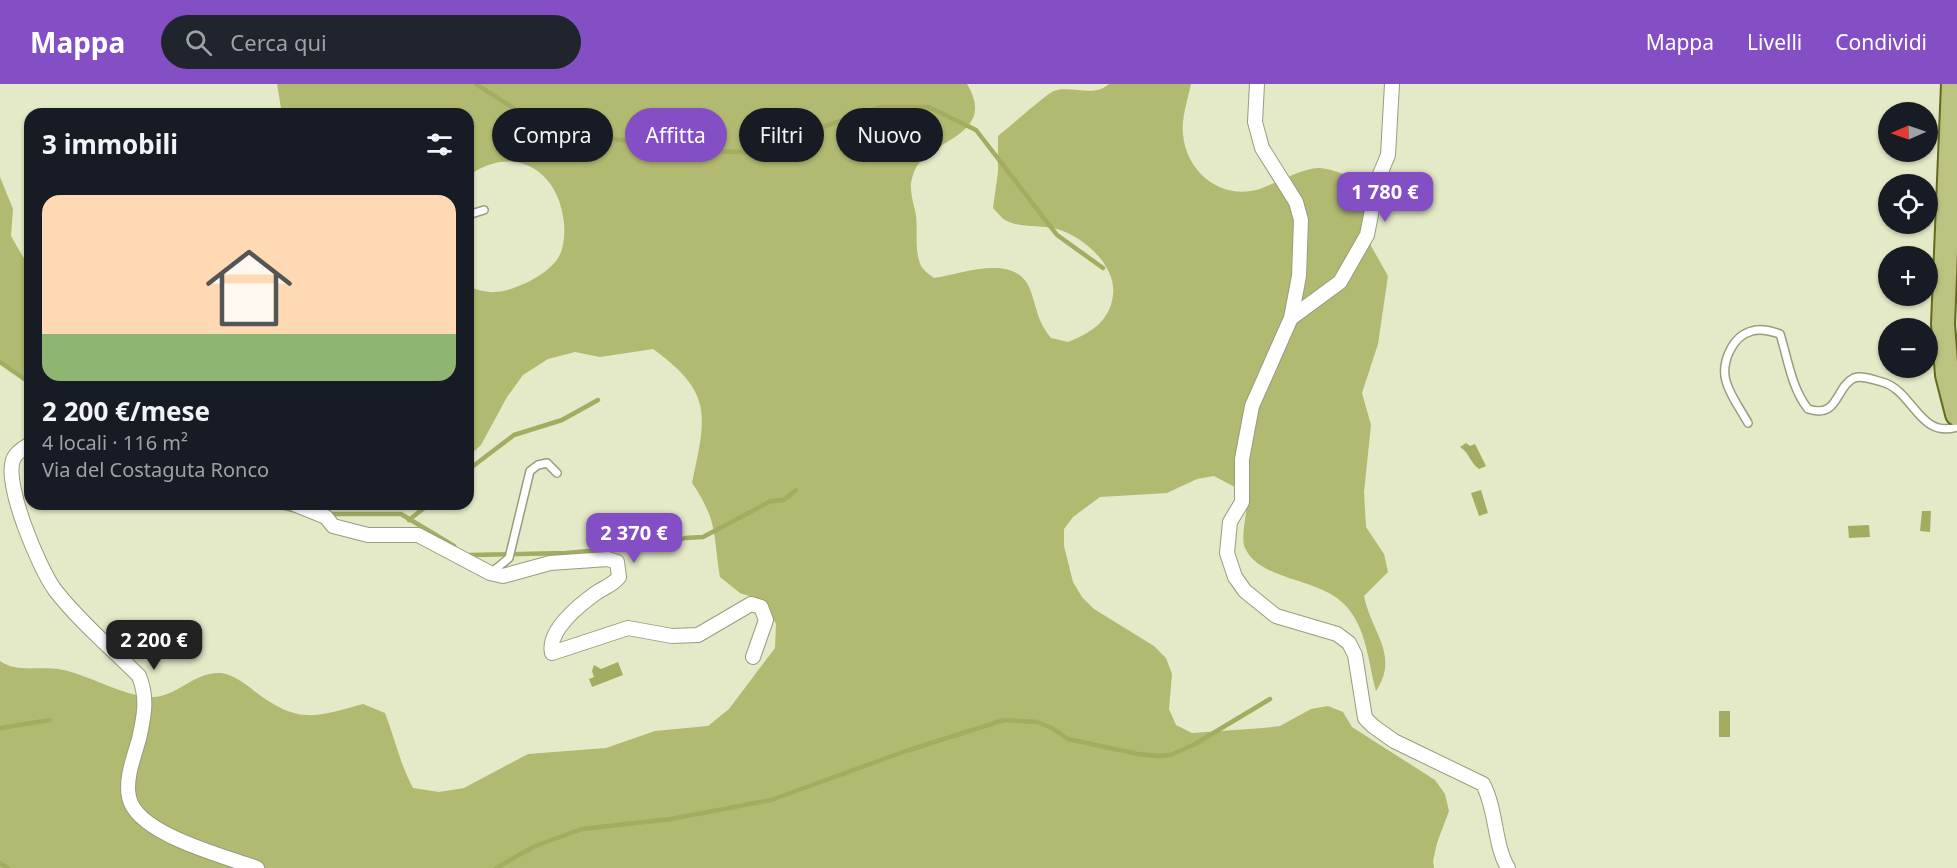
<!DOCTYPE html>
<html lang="it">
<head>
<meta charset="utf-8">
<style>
	:root { --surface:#171b24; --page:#20242c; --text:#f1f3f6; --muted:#9ea1a6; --line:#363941; --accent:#844ec5 }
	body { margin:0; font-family:"Noto Sans",sans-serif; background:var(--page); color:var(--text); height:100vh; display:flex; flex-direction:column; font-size:22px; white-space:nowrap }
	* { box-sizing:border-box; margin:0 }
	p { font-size:20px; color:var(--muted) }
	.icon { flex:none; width:33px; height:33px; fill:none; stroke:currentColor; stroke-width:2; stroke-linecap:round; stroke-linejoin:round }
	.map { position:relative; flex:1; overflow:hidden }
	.side { position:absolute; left:24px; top:24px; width:450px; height:402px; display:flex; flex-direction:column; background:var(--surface); border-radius:18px; box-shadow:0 2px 4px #0004 }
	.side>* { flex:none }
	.hud { position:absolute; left:492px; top:24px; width:570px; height:54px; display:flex; gap:12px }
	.needle { width:39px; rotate:268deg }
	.tools { position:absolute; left:1878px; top:18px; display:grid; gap:12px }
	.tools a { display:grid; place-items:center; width:60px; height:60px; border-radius:50%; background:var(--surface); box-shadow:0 2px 4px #0004; font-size:30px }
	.price { position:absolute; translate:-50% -51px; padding:0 14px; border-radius:12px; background:var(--accent); color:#fff; font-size:20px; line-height:39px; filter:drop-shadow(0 2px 3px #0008) }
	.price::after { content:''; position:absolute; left:50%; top:36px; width:18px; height:14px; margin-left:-9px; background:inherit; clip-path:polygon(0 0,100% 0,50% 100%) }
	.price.on { background:#222; color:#fff }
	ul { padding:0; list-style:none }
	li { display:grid; align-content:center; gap:12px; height:318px; padding:0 18px }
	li+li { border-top:2px solid var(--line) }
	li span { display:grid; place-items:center; height:186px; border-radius:18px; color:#555 }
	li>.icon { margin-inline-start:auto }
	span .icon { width:108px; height:108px; fill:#fffc; stroke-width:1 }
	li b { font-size:26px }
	h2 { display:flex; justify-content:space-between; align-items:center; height:72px; padding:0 18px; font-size:26px }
	.tag { padding:0 21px; border-radius:27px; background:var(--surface); box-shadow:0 2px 4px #0004; font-size:21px; line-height:54px }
	.tag.on { background:var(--accent); color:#fff }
	header { display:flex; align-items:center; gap:36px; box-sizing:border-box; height:84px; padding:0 30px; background:var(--accent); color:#fff }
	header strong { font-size:28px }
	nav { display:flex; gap:33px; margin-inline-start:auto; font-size:21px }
	.search { width:420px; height:54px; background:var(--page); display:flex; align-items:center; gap:15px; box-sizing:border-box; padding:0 21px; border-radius:33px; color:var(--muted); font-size:22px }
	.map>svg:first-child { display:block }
	.forest { fill:#b1ba70 }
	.water { fill:#a4ac62 }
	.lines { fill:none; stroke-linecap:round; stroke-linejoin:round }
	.stream { stroke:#a4ac62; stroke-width:4.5 }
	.lane-casing { stroke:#989d7d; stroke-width:10 }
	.street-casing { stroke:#989d7d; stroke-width:16 }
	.primary-casing { stroke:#636a1d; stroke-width:26 }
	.lane { stroke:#fff; stroke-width:7 }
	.street { stroke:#fff; stroke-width:14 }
	.primary { stroke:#bcc27f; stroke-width:22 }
</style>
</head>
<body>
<header>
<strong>Mappa</strong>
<div class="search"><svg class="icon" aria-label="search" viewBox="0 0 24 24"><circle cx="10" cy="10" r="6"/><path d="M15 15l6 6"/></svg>Cerca qui</div>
<nav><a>Mappa</a><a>Livelli</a><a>Condividi</a></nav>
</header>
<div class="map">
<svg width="1957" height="784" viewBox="0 0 1957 784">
	<rect width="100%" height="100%" fill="#e4e9c7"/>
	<path class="forest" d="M277,0H967C996,49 939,53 917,82C914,86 912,94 911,99C910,109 914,121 916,131C918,148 914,166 921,182C924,187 930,191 934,194C962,190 1018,167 1031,208C1038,228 1037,236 1051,254L1068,258C1091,249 1110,237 1113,211C1117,182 1083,152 1057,145C1042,141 1021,144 1007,137C1002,135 997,128 993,124L998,88V52C1007,45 1049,8 1054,7C1072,1 1094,14 1109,0H1191C1188,15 1181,35 1183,50C1186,87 1219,115 1256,106C1274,101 1303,83 1320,84C1331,85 1341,89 1351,93L1368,127L1371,162L1388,192L1378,260L1362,309L1371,341L1364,408L1366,443L1384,470L1388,488L1364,512C1371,548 1400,571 1376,607C1368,578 1367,545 1346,522C1320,493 1261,498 1245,464C1240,454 1248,424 1248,410L1214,392L1197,395L1167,409L1100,413L1073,433L1064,445V462L1073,498L1082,513L1094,525L1154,562L1166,574L1172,590L1169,625L1176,641L1192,649L1263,644L1280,642L1311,625L1328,622L1343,628L1352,643L1435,696L1445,710L1449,727L1437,759L1433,777L1434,784H0V577C17,589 39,582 58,585C86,589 128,615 154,613C180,611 193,588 221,589C232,590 246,600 253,606C297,640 313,634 363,620L385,629C395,655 400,680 413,704L439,708L464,704L528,670L606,664L655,647L708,642L729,625L775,564L776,540L764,517L740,509L720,493C713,450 718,437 692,399C706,332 714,309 653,265L600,273L575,268L548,275L523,291L507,313L481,361L468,373V203C476,205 487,209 495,208C507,208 519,202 530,197C539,192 552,184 558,174C564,165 565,150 564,139C559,85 513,59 468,92V30H282Z
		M0,93L13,125L11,152L30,185V300L0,278Z"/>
	<path class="water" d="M1466,359L1470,362L1475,360L1486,382L1479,385C1470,379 1469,368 1460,363Z
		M1481,406L1488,429L1479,432L1471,409Z
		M1922,427H1931L1930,448L1920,447Z
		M1869,441L1870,453L1849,454L1848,442Z
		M618,578L623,591L592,603L589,595L594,593L592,587L594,581L601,585Z
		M1719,627H1730V653H1719Z"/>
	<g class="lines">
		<path class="stream" d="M476,0L538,40L556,45L687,67L750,68L881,23H928L976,46L1057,151L1103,184
			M0,278L30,299
			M468,386L514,351L562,336L598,316
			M267,420L301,428
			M327,430H401L454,462
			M409,436L429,420
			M469,471L566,469L668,460L685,454L703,453L771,417L784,416L796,406
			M0,644L50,636
			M0,779L8,784
			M496,784L535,762L582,745L671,735L771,716L906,667L1004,636L1037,638L1052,644L1068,655L1138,670L1159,672L1171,671L1195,660L1270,615"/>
		<defs>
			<path id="lane" d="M468,131L484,126
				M1748,339C1741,326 1730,312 1726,297C1721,279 1732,252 1752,247C1761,244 1771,247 1780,250C1788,275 1791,303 1808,325C1839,335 1835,303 1854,294C1862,291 1874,296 1882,298C1913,306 1919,355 1957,343
				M492,488L509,474L530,387L538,381L547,379L557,389"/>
			<path id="street" d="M1257,0L1255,38L1262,64L1296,118L1301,136L1299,192L1291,234L1252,322L1242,375V418L1230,438L1227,469L1235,493L1245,507L1276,532L1337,550L1349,559L1355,571L1365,634L1373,642L1394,657L1483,700C1497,727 1494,761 1508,784
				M1291,234L1340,198L1367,151L1378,95L1388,71L1392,0
				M30,360C24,364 16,368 13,376C4,401 39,484 55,506C79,537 111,564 139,592C148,614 144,633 139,655C134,673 125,695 129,713C136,750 224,772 257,784
				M294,420L326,433L333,442L368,451H418L490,489L503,492L550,479L608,475L617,478L619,493C613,501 603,504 596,509C579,521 547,547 552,569L628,544L672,552L698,551L751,520L761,523L766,536L753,573"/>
			<path id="primary" d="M1953,0L1943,240L1947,291L1957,330"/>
		</defs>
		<use href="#lane" class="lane-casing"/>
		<use href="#street" class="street-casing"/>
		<use href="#primary" class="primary-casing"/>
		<use href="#lane" class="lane"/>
		<use href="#street" class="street"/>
		<use href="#primary" class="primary"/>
	</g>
</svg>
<div class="tools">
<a><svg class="needle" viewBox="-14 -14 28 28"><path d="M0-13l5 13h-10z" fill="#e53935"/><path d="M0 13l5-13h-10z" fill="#9ea1a6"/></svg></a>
<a><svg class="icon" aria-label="locate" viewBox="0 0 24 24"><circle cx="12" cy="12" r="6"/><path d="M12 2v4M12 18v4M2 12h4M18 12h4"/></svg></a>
<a>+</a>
<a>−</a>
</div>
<b class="price" style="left:1385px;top:139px">1 780 €</b>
<b class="price" style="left:634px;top:480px">2 370 €</b>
<b class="price on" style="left:154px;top:587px">2 200 €</b>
<div class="hud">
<a class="tag">Compra</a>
<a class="tag on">Affitta</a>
<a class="tag">Filtri</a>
<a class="tag">Nuovo</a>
</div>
<section class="side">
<h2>3 immobili<svg class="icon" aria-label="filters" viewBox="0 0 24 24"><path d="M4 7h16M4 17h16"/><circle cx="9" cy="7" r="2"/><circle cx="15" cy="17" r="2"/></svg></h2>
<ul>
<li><span style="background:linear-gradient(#ffd9b3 75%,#8fb573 0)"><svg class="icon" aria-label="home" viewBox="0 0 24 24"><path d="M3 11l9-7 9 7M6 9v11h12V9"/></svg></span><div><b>2 200 €/mese</b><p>4 locali · 116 m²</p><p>Via del Costaguta Ronco</p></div></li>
</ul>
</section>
</div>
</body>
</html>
